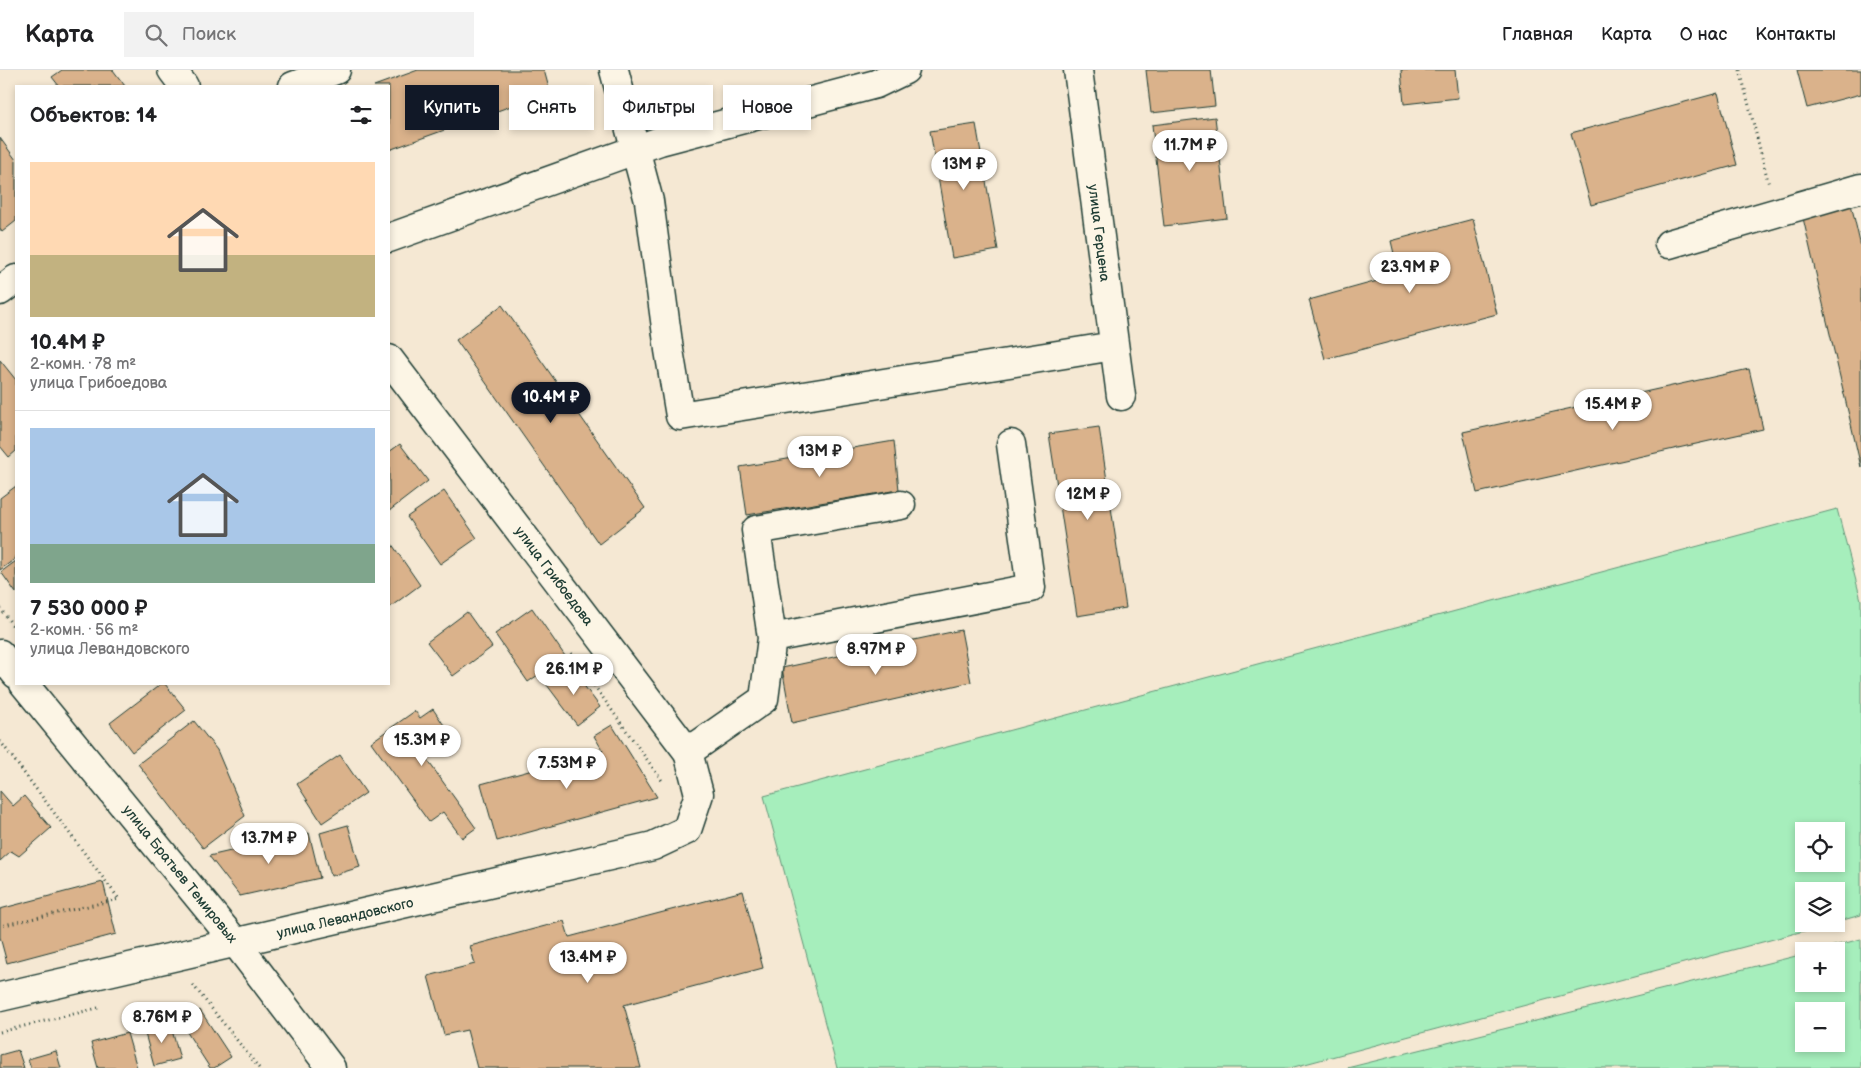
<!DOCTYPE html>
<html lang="ru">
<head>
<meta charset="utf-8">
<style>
	:root { --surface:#fff; --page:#f2f2f2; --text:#202124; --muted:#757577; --line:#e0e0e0; --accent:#111827 }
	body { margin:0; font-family:"Balsamiq Sans",sans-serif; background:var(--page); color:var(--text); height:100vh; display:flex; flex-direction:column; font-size:19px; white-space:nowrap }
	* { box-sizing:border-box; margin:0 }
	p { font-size:16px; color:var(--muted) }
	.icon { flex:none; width:28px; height:28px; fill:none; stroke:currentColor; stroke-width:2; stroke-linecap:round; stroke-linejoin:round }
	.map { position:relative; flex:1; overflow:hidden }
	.details { position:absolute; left:15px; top:15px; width:375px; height:600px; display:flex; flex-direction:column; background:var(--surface); border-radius:0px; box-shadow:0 2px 8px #0003 }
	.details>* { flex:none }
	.guide { position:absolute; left:405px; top:15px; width:475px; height:45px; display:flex; gap:10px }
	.controls { position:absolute; left:1795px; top:752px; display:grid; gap:10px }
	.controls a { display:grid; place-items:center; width:50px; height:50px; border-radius:0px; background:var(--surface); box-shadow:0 2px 8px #0003; font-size:25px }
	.price { position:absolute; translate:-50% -42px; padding:0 11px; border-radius:18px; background:#fff; color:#222; font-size:16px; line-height:32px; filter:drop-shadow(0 1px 2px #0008) }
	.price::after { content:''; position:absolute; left:50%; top:30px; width:15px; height:11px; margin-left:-8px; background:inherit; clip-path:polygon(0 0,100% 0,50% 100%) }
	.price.current { background:var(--accent); color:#fff }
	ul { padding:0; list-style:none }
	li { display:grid; align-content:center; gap:10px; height:265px; padding:0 15px }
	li+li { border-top:1px solid var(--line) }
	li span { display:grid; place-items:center; height:155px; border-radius:0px; color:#555 }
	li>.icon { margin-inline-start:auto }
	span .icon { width:90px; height:90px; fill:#fffc; stroke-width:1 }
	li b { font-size:21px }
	h2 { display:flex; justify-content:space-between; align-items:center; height:60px; padding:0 15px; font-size:21px }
	.tag { padding:0 18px; border-radius:0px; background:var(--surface); box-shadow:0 2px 8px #0003; font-size:18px; line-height:45px }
	.tag.current { background:var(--accent); color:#fff }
	header { display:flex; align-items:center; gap:30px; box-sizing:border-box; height:70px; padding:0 25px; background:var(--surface); border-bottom:1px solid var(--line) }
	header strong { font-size:24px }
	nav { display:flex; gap:28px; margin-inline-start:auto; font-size:18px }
	.search { width:350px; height:45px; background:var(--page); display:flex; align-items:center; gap:12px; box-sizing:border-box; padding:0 18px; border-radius:0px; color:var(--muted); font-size:19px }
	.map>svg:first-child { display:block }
	.green { fill:#a6eebc; stroke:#629678; fill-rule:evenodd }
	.building { fill:#dab28b; stroke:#1f3d34 }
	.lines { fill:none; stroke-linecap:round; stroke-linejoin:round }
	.minor-casing { stroke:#1f3d34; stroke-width:31 }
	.path { stroke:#1f3d34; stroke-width:3; stroke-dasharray:1 4; stroke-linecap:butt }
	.minor { stroke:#fcf5e5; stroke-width:28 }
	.labels { text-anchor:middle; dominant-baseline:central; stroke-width:4; stroke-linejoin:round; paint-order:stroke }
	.street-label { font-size:14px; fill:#1f3d34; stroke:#fcf5e5 }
</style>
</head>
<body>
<header>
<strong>Карта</strong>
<div class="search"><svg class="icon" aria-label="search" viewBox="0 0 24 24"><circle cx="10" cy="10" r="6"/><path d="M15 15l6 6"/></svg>Поиск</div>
<nav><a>Главная</a><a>Карта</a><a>О нас</a><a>Контакты</a></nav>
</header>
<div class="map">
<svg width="1861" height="998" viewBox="0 0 1861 998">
	<rect width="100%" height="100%" fill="#f5e8d3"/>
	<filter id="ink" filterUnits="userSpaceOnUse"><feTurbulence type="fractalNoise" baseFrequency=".02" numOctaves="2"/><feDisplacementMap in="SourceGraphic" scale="10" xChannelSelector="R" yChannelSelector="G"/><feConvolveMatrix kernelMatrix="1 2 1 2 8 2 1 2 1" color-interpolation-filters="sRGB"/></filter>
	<g filter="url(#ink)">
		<path class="green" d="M1837,439L1861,530V845L1836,852V821H1804V854H1830L1290,998H837L764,726ZM1804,761H1836V794H1804Z
			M1861,869V998H1347L1804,884V914H1836V881H1814ZM1804,941H1836V974H1804Z"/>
		<path class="building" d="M62,0H113L125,16H59L52,7Z
			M418,0H544L550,22L389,80V16H374Z
			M1146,0H1211L1215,36L1151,43Z
			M1401,0H1455L1458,28L1404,34Z
			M1797,0H1861V24L1807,38Z
			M1718,23L1737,95L1591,135L1571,63Z
			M1215,47L1227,148L1164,156L1152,55Z
			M976,54L998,180L952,188L930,61Z
			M0,68L16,90V151L2,162L0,159Z
			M1851,134L1861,177V397L1803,148Z
			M1473,149L1497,244L1325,289L1309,230L1399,205L1391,171Z
			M502,235L645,438L599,474L456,270Z
			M0,290L16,310V340L15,341L16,343V381L9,387L0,376Z
			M1749,299L1763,359L1477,423L1463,362Z
			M1099,357L1126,538L1077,546L1049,364Z
			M894,371L899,420L747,445L740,397Z
			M400,374L428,411L389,441V382Z
			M16,416V488L0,500V428Z
			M444,421L477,468L440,494L407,447Z
			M389,470L420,515L389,538Z
			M16,491V523L1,502Z
			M532,538L565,586L528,612L495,564Z
			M467,542L492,577L453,606L427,572Z
			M961,560L971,612L792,653L782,598Z
			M571,598L600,637L577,655L547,615Z
			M161,614H165L186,640L132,682L110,653Z
			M433,639L450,664L423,684L476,758L462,768L443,742L429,752L371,672L415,641L420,648Z
			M194,651L217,680L245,746L203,778L138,694Z
			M612,655L657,727L497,771L481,714L603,681L594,666Z
			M340,685L366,723L322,753L297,714Z
			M0,721L13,736L24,726L51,758L19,786L11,781L0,791Z
			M348,755L360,797L331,806L320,763Z
			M309,763L320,808L240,826L209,786Z
			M103,812L116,864L7,893L0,867V839Z
			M743,821L763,898L624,935L641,998H477L467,960L444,965L428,906L475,894L470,876L564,851L569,867Z
			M200,940L231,987L214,998H210L181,953Z
			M170,953L180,989L154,996L144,960Z
			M127,963L137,998H98L91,973Z
			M18,980L24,998H0V985Z
			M56,981L61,998H31L28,989Z"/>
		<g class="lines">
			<defs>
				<path id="minor" d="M172,0L184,16
					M614,0L649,131L669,280L680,346L1114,276
					M1078,0L1121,326
					M293,16L336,0
					M389,168L660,71L876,14L905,0
					M1669,174L1861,118V119
					M0,221L16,209
					M772,568L756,460L901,435
					M0,584L16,604
					M24,614L236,873L331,998
					M688,682L764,629L772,568L1031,518L1011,374
					M0,927L653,776L687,760L699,724L688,682L389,289"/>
			</defs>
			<use href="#minor" class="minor-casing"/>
			<path class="path" d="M1740,0L1769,115
				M0,538L13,556
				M571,583L663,712
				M0,671L119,829L0,856
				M193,915L259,998
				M0,962L102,937"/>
			<use href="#minor" class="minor"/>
		</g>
	</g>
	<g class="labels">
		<g class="street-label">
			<text transform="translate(1099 163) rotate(83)">улица Герцена</text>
			<text transform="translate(554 506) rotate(53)">улица Грибоедова</text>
			<text transform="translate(180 804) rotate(51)">улица Братьев Темировых</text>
			<text transform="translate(345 848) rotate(-13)">улица Левандовского</text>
		</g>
	</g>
</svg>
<div class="controls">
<a><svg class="icon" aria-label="locate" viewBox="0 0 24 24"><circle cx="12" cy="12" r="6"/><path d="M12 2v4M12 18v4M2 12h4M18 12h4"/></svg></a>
<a><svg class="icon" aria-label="layers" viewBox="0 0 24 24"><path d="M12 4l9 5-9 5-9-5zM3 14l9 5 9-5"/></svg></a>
<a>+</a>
<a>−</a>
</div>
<b class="price" style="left:1190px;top:102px">11.7M ₽</b>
<b class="price" style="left:964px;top:121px">13M ₽</b>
<b class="price" style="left:1410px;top:224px">23.9M ₽</b>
<b class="price current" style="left:551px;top:354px">10.4M ₽</b>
<b class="price" style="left:1613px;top:361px">15.4M ₽</b>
<b class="price" style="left:820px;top:408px">13M ₽</b>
<b class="price" style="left:1088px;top:451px">12M ₽</b>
<b class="price" style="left:876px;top:606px">8.97M ₽</b>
<b class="price" style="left:574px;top:626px">26.1M ₽</b>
<b class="price" style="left:422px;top:697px">15.3M ₽</b>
<b class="price" style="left:567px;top:720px">7.53M ₽</b>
<b class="price" style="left:269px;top:795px">13.7M ₽</b>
<b class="price" style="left:588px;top:914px">13.4M ₽</b>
<b class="price" style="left:162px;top:974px">8.76M ₽</b>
<div class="guide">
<a class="tag current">Купить</a>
<a class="tag">Снять</a>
<a class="tag">Фильтры</a>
<a class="tag">Новое</a>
</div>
<section class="details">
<h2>Объектов: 14<svg class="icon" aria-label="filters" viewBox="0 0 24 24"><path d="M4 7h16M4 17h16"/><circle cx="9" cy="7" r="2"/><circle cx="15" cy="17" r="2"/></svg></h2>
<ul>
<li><span style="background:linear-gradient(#ffd9b3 60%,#c2b280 0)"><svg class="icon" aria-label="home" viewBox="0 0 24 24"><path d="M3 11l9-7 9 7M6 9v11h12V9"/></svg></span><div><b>10.4M ₽</b><p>2-комн. · 78 m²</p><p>улица Грибоедова</p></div></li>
<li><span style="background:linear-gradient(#a9c7e8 75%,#7fa58c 0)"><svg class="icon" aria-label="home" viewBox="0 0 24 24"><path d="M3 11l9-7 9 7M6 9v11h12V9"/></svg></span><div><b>7 530 000 ₽</b><p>2-комн. · 56 m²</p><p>улица Левандовского</p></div></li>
</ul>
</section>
</div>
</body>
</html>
